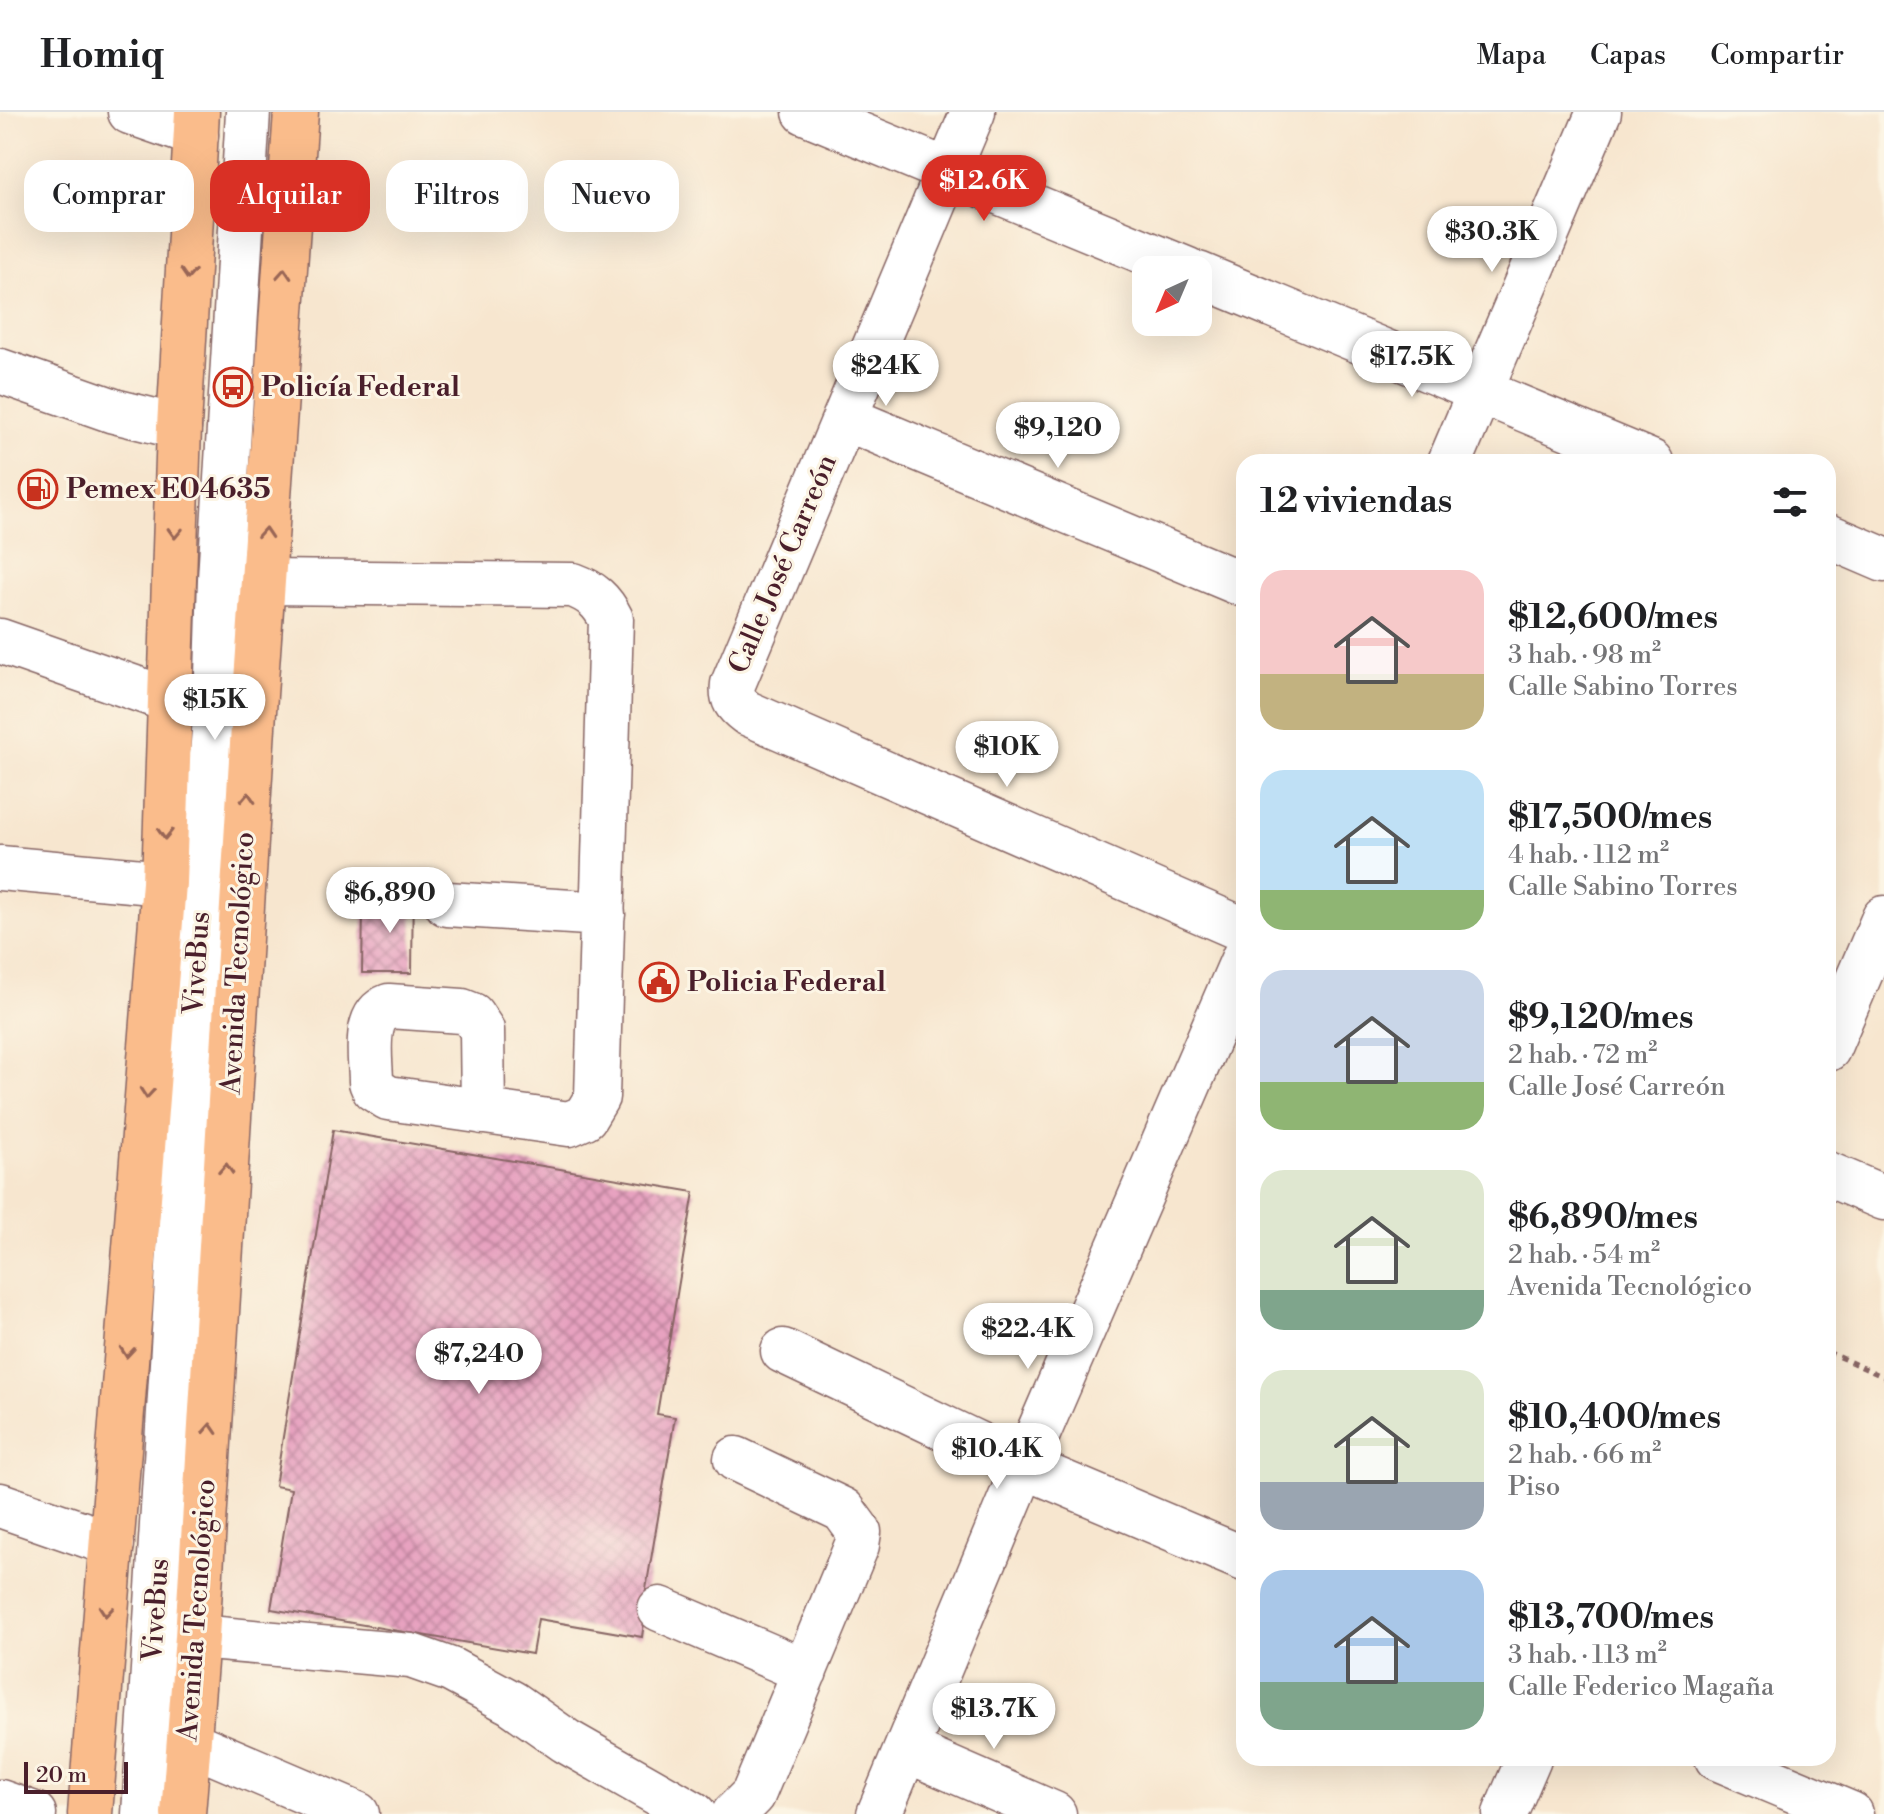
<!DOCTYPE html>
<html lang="es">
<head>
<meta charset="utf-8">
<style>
	:root { --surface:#fff; --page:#f2f2f2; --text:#202124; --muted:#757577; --line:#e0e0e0; --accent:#d93025 }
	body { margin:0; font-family:"Libre Bodoni",serif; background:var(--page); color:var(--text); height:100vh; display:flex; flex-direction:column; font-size:30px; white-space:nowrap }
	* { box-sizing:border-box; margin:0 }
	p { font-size:26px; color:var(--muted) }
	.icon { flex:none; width:44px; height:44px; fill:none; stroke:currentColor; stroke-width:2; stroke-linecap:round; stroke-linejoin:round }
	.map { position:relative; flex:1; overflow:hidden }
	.drawer { position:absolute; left:1236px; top:342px; width:600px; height:1312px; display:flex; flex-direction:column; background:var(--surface); border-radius:24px; box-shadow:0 8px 32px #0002 }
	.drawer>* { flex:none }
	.banner { position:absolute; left:24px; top:48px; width:760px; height:72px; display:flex; gap:16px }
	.needle { width:52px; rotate:224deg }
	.buttons { position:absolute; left:1132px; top:144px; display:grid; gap:16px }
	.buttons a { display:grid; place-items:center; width:80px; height:80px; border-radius:16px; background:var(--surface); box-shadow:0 8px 32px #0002; font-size:40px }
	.scale { position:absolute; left:24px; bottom:20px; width:104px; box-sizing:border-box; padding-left:8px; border:4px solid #4a1f2b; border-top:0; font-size:22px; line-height:28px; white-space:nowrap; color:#4a1f2b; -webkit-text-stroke:6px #fcf5e5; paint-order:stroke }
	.price { position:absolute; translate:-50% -68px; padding:0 18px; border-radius:28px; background:#fff; color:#222; font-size:26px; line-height:52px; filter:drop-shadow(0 2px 4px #0008) }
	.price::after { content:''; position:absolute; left:50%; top:48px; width:24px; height:18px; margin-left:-12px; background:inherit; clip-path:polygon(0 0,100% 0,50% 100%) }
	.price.active { background:var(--accent); color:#fff }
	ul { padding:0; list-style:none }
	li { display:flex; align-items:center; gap:24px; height:200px; padding:0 24px }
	li span { display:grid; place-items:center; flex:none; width:224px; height:160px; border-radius:24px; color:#555 }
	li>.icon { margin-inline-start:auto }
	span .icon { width:96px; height:96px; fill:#fffc; stroke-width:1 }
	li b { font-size:34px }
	h2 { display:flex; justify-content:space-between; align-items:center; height:96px; padding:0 24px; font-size:34px }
	.chip { padding:0 28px; border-radius:24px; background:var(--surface); box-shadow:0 8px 32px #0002; font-size:28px; line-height:72px }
	.chip.active { background:var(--accent); color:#fff }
	header { display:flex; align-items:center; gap:48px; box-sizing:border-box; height:112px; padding:0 40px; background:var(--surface); border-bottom:2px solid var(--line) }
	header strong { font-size:38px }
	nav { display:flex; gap:44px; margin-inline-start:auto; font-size:28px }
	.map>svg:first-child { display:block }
	.building { fill:url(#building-cross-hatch) }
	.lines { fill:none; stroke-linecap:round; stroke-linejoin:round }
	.minor-casing { stroke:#876564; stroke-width:47 }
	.major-casing { stroke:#876564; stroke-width:47 }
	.path { stroke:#876564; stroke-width:5; stroke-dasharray:6 6; stroke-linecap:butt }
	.minor { stroke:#fff; stroke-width:44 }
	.major { stroke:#fabc8b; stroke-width:44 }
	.oneway { stroke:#996656 }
	.labels { text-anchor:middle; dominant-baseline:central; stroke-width:6; stroke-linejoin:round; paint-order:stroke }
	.poi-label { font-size:28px; font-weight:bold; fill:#4a1f2b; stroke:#fcf5e5; text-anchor:start }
	.street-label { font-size:28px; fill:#4a1f2b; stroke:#fcf5e5 }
</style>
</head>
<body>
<header>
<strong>Homiq</strong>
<nav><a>Mapa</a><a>Capas</a><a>Compartir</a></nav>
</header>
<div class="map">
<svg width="1884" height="1702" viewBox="0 0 1884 1702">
	<defs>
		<pattern id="building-cross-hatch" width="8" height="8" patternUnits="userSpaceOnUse" patternTransform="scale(2)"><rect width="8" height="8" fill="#e7a2c0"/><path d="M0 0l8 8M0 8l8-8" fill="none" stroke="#bd839c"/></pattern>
	</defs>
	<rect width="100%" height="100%" fill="#fcf5e5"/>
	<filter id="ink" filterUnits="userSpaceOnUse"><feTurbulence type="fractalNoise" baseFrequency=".0125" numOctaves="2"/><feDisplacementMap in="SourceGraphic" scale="16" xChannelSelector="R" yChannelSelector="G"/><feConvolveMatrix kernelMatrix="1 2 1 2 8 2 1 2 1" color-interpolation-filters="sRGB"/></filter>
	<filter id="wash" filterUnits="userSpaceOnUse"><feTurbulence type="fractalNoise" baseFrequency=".006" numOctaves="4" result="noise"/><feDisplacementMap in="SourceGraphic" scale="32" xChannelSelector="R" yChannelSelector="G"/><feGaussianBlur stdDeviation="1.8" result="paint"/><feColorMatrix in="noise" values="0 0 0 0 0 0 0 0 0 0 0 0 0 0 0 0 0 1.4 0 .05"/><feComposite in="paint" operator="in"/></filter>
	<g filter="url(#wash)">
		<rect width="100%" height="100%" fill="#f7e6cf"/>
		<g id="blocks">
			<path class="building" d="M398,767H413L412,861H362L363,796L398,797Z
				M333,1018L694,1080L657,1302L675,1305L644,1489H647L642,1525L538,1507L532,1542L271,1497L291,1377L275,1374Z"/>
		</g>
	</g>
	<g filter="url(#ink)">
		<use href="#blocks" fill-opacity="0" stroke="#876564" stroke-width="2"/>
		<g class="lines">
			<defs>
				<path id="minor" d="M130,0L196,23
					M805,0L1188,158
					M973,0L733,572C731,587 736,593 747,601L1244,818
					M1198,162L1651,350
					M0,259L114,299L179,315
					M845,306L1244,473
					M1450,350L1599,0
					M1828,424L1884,448
					M262,470L573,473C592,480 602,489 611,507L597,985L585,1005L569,1012L388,986L374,977L371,970C371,946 362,904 389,894L462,899L472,903L482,918L483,1000
					M0,529L169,588L207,595
					M0,756L164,771
					M447,792L603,802
					M1828,937L1884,806
					M1828,1062L1884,1086
					M783,1239L1024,1354L1244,1447
					M0,1393L112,1432
					M660,1497L805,1559
					M197,1525L411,1544L451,1558L512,1591L566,1629L694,1702
					M188,1630L357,1702
					M907,1638L1054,1702
					M1717,1646L1851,1702
					M0,1690L34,1702
					M144,1702L204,737L216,596L220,467L248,0
					M734,1702L753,1683L857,1433L859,1420L843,1398L736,1347
					M879,1702L1024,1354L1244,845
					M1505,1702L1529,1646"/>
				<path id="major" d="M90,1702L164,771L179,315L197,0
					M183,1702L197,1525L255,583L296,0"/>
			</defs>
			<use href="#minor" class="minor-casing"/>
			<use href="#major" class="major-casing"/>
			<path class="path" d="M1828,1240L1884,1265"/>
			<use href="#minor" class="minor"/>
			<use href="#major" class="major"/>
		</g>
		<defs><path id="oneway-chevron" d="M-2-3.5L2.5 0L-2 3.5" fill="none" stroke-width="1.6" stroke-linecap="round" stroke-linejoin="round" transform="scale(2)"/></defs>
		<g class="oneway">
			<use href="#oneway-chevron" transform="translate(188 162) rotate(93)"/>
			<use href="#oneway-chevron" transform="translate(284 162) rotate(-86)"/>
			<use href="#oneway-chevron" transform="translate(175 421) rotate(92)"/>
			<use href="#oneway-chevron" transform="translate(265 421) rotate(-86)"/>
			<use href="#oneway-chevron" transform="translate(248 686) rotate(-87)"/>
			<use href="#oneway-chevron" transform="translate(165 722) rotate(92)"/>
			<use href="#oneway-chevron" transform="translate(147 981) rotate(95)"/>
			<use href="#oneway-chevron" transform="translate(226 1057) rotate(-87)"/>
			<use href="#oneway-chevron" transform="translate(127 1240) rotate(95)"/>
			<use href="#oneway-chevron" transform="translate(210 1317) rotate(-87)"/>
			<use href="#oneway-chevron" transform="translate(106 1499) rotate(95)"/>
		</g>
	</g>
	<defs>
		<symbol id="bus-ring" viewBox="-11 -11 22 22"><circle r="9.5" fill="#fcf5e5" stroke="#c8321e" stroke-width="1.5"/><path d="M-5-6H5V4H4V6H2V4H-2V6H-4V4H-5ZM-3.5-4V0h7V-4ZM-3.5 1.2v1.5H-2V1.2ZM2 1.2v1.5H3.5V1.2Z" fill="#c8321e"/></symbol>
		<symbol id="fuel-ring" viewBox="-11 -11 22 22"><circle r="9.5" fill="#fcf5e5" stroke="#c8321e" stroke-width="1.5"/><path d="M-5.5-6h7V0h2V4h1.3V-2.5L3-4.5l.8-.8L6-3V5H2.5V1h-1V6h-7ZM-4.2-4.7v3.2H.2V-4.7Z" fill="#c8321e"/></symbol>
		<symbol id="civic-ring" viewBox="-11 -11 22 22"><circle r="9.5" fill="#fcf5e5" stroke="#c8321e" stroke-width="1.5"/><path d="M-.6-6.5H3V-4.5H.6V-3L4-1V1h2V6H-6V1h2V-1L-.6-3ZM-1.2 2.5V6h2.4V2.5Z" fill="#c8321e"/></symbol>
	</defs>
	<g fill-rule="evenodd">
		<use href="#bus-ring" x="211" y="253" width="44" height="44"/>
		<use href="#fuel-ring" x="16" y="355" width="44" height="44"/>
		<use href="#civic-ring" x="637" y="848" width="44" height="44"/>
	</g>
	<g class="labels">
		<g class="poi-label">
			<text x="261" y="275">Policía Federal</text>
			<text x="66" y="377">Pemex E04635</text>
			<text x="687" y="870">Policia Federal</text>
		</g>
		<g class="street-label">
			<text transform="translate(783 452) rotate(-67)">Calle José Carreón</text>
			<text transform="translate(197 851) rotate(-86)">ViveBus</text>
			<text transform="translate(238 851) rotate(-87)">Avenida Tecnológico</text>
			<text transform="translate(156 1498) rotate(-86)">ViveBus</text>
			<text transform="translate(197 1498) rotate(-86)">Avenida Tecnológico</text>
		</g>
	</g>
</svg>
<div class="buttons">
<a><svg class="needle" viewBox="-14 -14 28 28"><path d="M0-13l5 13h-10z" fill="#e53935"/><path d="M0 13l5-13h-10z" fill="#757577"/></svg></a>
</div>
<div class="scale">20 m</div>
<b class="price active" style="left:984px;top:111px">$12.6K</b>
<b class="price" style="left:1492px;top:162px">$30.3K</b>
<b class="price" style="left:1412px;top:287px">$17.5K</b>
<b class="price" style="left:886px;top:296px">$24K</b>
<b class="price" style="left:1058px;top:358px">$9,120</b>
<b class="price" style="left:215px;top:630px">$15K</b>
<b class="price" style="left:1007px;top:677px">$10K</b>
<b class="price" style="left:390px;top:823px">$6,890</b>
<b class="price" style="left:1028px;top:1259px">$22.4K</b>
<b class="price" style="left:479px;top:1284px">$7,240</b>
<b class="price" style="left:997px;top:1379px">$10.4K</b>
<b class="price" style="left:994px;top:1639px">$13.7K</b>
<div class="banner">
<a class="chip">Comprar</a>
<a class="chip active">Alquilar</a>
<a class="chip">Filtros</a>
<a class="chip">Nuevo</a>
</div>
<section class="drawer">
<h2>12 viviendas<svg class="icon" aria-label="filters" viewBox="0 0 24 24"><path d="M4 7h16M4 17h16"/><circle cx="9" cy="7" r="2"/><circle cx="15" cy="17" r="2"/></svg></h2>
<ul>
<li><span style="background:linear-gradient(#f6c9c9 65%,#c2b280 0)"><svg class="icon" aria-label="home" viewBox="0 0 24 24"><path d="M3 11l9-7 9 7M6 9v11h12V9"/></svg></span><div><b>$12,600/mes</b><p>3 hab. · 98 m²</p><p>Calle Sabino Torres</p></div></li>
<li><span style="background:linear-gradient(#bfe0f5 75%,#8fb573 0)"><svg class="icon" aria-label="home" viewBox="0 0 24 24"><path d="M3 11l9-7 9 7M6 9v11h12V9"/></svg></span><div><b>$17,500/mes</b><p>4 hab. · 112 m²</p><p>Calle Sabino Torres</p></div></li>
<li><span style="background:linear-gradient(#c9d6e8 70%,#8fb573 0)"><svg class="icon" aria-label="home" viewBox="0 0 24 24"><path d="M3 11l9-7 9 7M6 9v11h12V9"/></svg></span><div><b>$9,120/mes</b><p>2 hab. · 72 m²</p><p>Calle José Carreón</p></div></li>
<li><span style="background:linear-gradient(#dfe7d0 75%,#7fa58c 0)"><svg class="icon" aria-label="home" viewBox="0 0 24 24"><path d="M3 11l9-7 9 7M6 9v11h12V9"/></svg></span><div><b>$6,890/mes</b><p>2 hab. · 54 m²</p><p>Avenida Tecnológico</p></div></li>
<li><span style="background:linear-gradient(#dfe7d0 70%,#9aa5b1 0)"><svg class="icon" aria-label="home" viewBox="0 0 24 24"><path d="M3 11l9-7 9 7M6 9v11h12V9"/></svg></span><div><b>$10,400/mes</b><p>2 hab. · 66 m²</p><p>Piso</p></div></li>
<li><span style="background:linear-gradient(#a9c7e8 70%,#7fa58c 0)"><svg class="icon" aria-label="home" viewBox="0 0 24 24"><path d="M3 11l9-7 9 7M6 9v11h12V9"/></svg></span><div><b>$13,700/mes</b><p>3 hab. · 113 m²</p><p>Calle Federico Magaña</p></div></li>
</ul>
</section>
</div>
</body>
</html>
